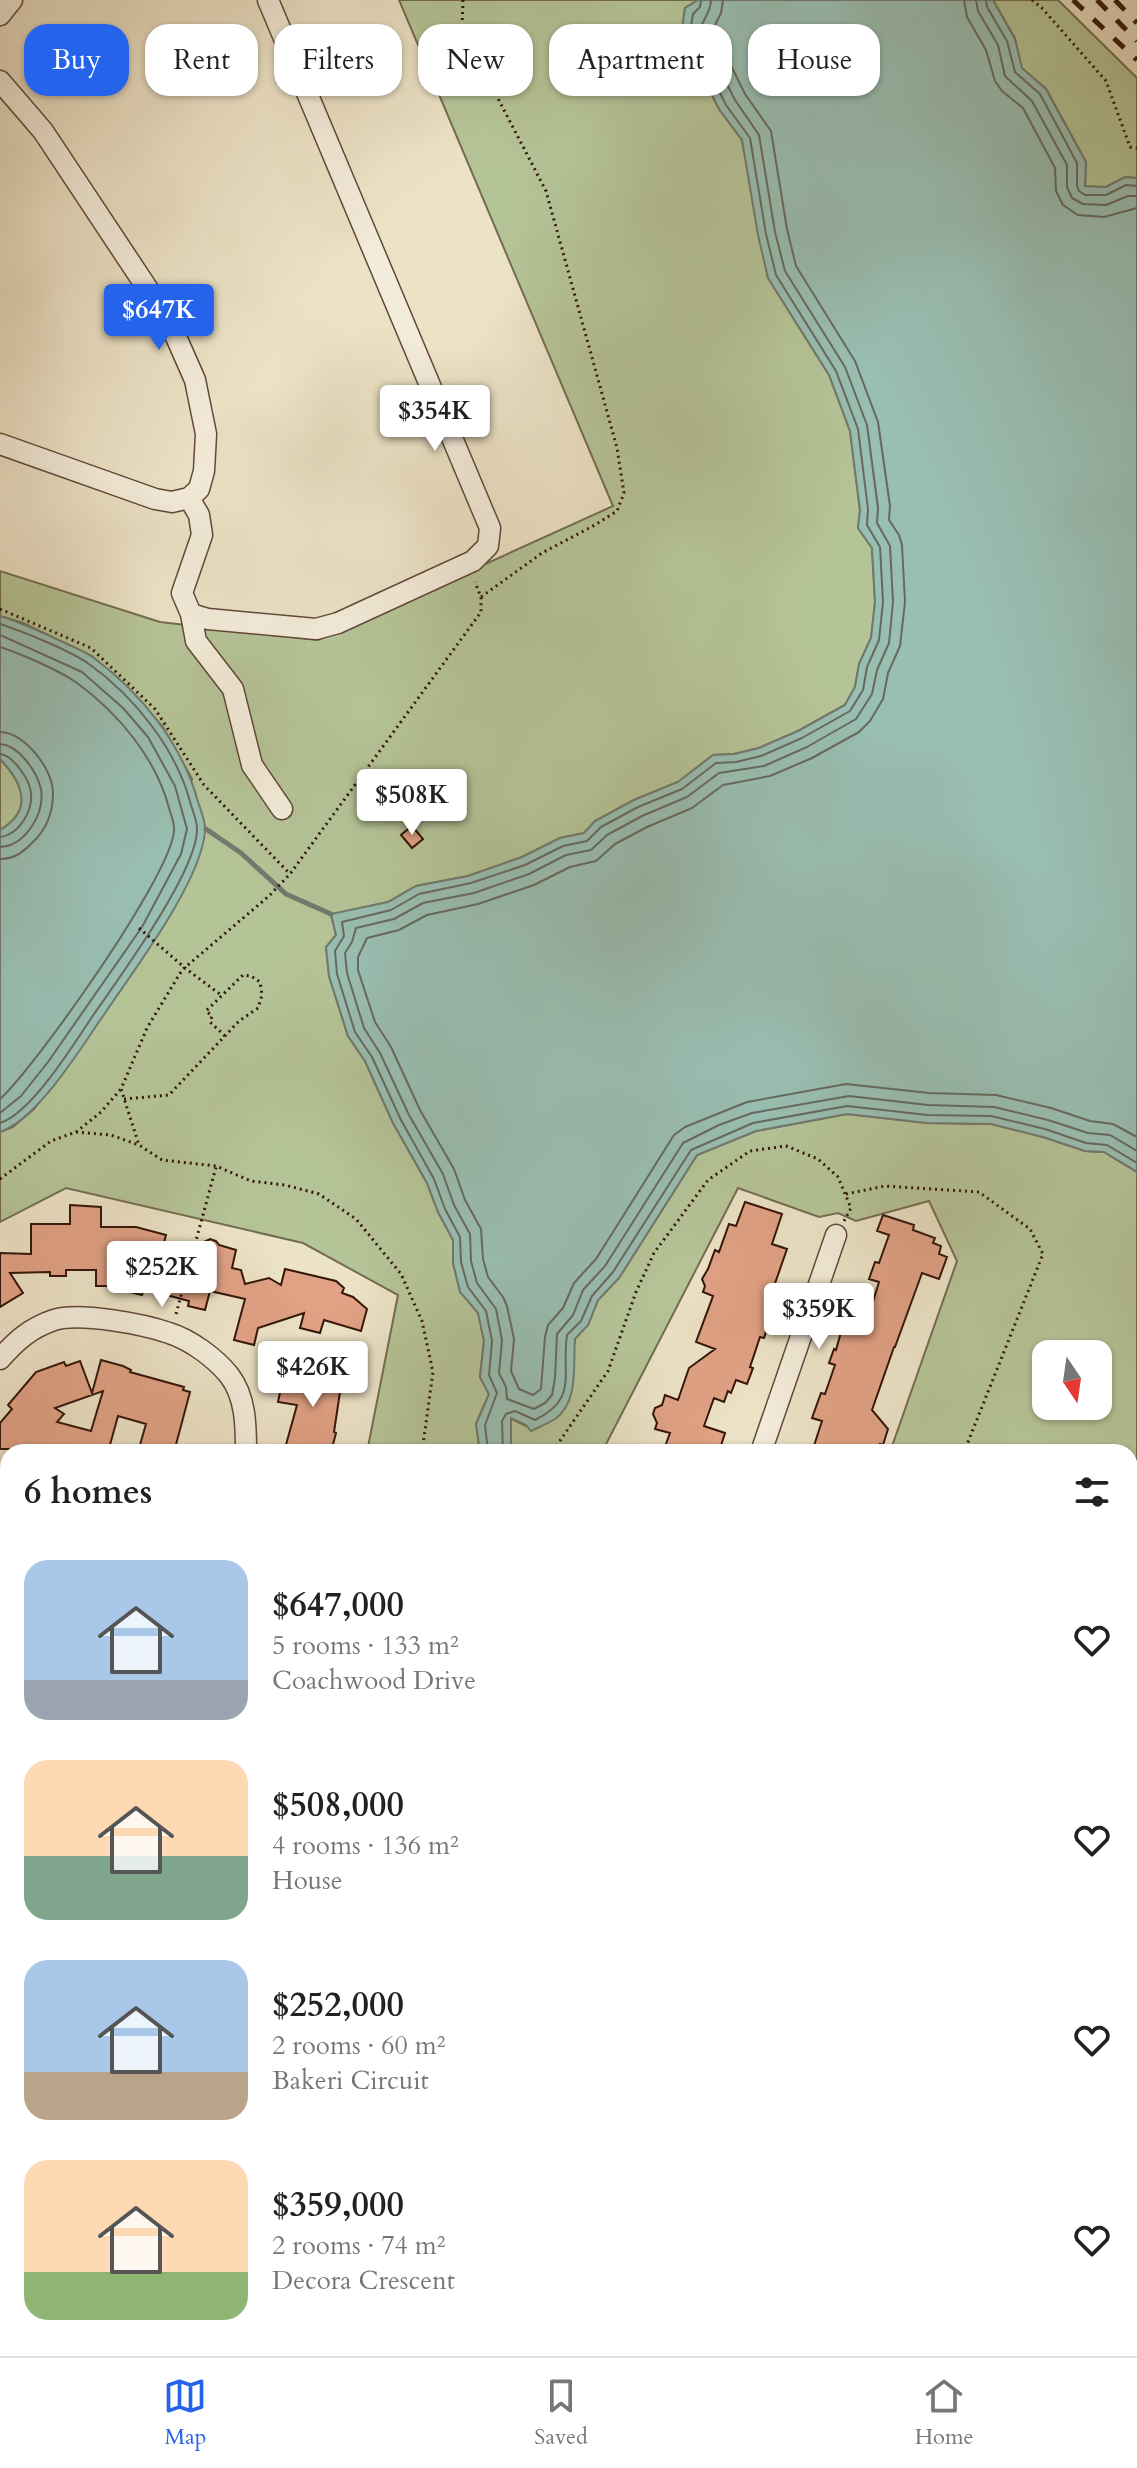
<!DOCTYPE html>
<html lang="en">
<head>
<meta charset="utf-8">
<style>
	:root { --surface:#fff; --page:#f6f6f6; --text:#222; --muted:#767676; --line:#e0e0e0; --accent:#2563eb }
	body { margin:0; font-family:Cardo,serif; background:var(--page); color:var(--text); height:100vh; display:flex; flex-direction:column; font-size:30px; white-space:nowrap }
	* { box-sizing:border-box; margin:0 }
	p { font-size:26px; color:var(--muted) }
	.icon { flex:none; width:44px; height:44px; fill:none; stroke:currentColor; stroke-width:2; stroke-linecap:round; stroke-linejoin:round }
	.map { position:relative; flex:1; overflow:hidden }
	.sheet { position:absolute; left:0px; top:1444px; width:1138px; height:912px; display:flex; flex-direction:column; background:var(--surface); border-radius:24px 24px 0 0; box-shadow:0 2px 6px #0004 }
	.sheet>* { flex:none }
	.guide { position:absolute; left:24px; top:24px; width:1090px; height:72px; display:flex; gap:16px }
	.needle { width:52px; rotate:167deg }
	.fabs { position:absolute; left:1032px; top:1340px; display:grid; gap:16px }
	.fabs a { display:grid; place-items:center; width:80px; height:80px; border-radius:16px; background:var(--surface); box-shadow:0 2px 6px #0004; font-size:40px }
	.price { position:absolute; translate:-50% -68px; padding:0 18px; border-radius:8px; background:#fff; color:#222; font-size:26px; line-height:52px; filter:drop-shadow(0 2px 4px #0008) }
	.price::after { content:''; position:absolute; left:50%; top:48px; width:24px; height:18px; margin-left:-12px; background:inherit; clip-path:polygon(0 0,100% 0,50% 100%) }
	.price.active { background:var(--accent); color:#fff }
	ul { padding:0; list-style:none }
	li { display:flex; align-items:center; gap:24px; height:200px; padding:0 24px }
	li span { display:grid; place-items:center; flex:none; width:224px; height:160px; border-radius:24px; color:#555 }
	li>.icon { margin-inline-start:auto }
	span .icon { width:96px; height:96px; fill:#fffc; stroke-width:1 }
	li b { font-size:34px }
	h2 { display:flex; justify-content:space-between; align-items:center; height:96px; padding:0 24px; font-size:34px }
	.tag { padding:0 28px; border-radius:24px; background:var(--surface); box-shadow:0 2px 6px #0004; font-size:28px; line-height:72px }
	.tag.active { background:var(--accent); color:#fff }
	.tab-bar { display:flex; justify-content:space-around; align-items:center; height:112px; border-top:2px solid var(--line); background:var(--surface); font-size:22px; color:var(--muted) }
	.tab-bar a { display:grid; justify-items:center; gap:4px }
	.tab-bar .active { color:var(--accent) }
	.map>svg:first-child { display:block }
	.green { fill:#b5c497; stroke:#746c50; stroke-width:2; fill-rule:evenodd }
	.water { fill:#99beb2; stroke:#717a6e; stroke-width:2 }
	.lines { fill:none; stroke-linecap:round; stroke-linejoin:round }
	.shore { stroke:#666a5e; stroke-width:2 }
	.stream { stroke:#717a6e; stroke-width:5 }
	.building { fill:#e0a184; stroke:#341509; stroke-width:2; fill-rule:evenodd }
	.minor-casing { stroke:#624838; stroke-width:23 }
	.path { stroke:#341509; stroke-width:3; stroke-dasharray:2 4; stroke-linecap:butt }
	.minor { stroke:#f3ecda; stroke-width:20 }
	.rail { stroke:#341509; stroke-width:5; stroke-dasharray:14 14; stroke-linecap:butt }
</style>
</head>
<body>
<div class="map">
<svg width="1137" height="2356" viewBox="0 0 1137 2356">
	<rect width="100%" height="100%" fill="#ece2c6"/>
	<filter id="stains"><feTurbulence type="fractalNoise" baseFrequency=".0025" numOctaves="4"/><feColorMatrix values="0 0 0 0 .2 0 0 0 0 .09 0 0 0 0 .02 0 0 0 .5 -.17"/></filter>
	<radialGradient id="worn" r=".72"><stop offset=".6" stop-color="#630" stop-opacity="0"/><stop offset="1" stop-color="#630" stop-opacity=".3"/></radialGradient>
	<path class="green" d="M399,0H698L685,8L682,35L719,109L742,140L768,278L829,375L850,431L860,510L858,528L872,548L875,602L871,638L859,664L855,687L845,705L798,731L759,748L734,754L713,755L678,782L634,800L595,821L584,833L560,838L522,857L468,876L416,886L388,902L331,915L336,935L326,947L329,976L348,1036L365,1061L393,1123L427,1183L438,1212L453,1240V1263L460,1291L478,1312L484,1341L480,1377L489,1394L476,1424L480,1452H367L398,1295L303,1243L66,1188L0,1222V1132L13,1127L34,1109L99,1021L192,779L163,727L135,695L92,656L23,623L0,616V571L160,622L318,640L613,506Z
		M993,0H1058L1137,78V178L1125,177L1106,187H1085L1086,162L1046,89L1021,68L1015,38Z
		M0,759C23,783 34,810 0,830Z
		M847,1114L927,1123L991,1124L1043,1137L1085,1151L1104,1152L1137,1172V1611L1130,1619V1452H890L957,1261L929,1201L856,1221L838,1213L819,1217L738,1188L602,1452H511L510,1418L526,1426L573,1380L574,1339L588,1325L598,1300L619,1278L697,1155L756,1131ZM1046,1354H1098V1406H1046Z
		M1137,2032V2279L1130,2290V2034Z
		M580,2348H1092L1087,2356H577Z"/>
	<path class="water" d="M698,0H993L1015,39L1022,68L1046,89L1086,162L1085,186L1106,187L1125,177L1137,178V1172L1104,1152L1085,1151L1043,1137L991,1124L927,1123L847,1114L756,1131L697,1155L619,1278L598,1300L588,1325L575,1339C573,1365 579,1402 555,1419C547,1424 539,1427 531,1431L526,1425L511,1418V1452H480L476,1424L489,1394L480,1377L484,1341L478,1313L460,1292L453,1263V1240L438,1212L427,1183L393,1123L365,1061L348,1036L329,976L326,947L336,935L331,914L388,902L416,886L468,876L522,857L560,838L584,833L595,821L634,800L678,782L713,755L734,754L759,748L798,731L845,705L855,687L859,664L871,638L875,602L872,548L858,528L860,510L850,431L829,375L768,278L758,235L742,140L719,109L681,35L685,8Z
		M0,616C23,623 45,634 67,644C76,648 86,652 94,658C141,693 183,745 198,802C201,811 206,822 205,832C200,884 133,971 103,1016C80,1049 38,1119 0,1132V830C34,810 23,783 0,759Z
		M1137,1611V2031L1130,2034V1619Z"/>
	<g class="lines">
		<path class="shore" d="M711,0C711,13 702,19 700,31L735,100L759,135L775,232L785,271L845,367L867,425L878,508L877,523L890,546L893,602L889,643L877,670L872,694L856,719L807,747L764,766L719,773L687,797L642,816L607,835L591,850L566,855L529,874L474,893L423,903L394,919L356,928L352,942L345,953L347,973L364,1028L380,1053L409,1115L443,1174L454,1205L470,1234L471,1261L477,1283L496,1309L502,1340L499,1373L506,1387L507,1399L534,1409L545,1403L552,1395L555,1378L557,1334L573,1315L583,1290L605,1266L683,1143L719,1125L752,1113L849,1096L928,1105L994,1107L1048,1120L1088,1133L1110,1135L1137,1151
			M723,0L721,13L713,29L745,94L771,131L787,229L796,266L855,361L878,422L890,506L889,520L899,535L902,545L905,602L900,646L888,673L883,699L870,721L859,732L812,758L770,776L723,785L692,808L647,827L615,844L596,861L570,867L534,885L478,904L427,915L399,930L367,938L358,957V970L375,1022L391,1047L420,1110L454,1169L465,1200L481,1229L483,1259L488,1277L503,1297L507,1306L514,1339L511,1371L519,1389L533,1395L541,1389L545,1337L548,1325L563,1308L574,1283L596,1259L674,1135L685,1127L747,1102L846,1084L929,1093L996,1095L1051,1108L1090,1121L1113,1124L1137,1137
			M964,0L967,17L986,50L995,81L1002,91L1023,108L1055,168L1056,191L1063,205L1078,215L1104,217L1137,208
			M976,0L978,11L998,45L1005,76L1032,101L1067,165V187L1072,198L1083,204L1106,205L1128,196H1137
			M986,0L987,7L1007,41L1015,72L1040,94L1077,163V186L1079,191L1085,195H1106L1126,185L1137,186
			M0,624C24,632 69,650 89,664C135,697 177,750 191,805C193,812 197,821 197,828C199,869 119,978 94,1014C75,1042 32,1113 0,1123
			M0,635L82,672L123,708L148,737L175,786L187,829L181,854L142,927L48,1062L21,1096L0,1113
			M0,647C21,654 59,670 77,683C118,713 156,758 169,808C171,815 175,824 174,831C171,876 36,1066 0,1099
			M0,732C25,733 53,769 53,793C53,812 46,830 32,843C22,853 14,859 0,859
			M0,744C19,745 37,772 41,789C45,814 25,846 0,847
			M0,754C13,755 30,780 31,793C33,811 19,835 0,837
			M488,1452L485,1425L497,1393L489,1375L492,1341L486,1311L468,1287L461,1262L460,1237L445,1209L434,1179L401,1120L372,1057L355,1032L337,974L335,951L344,936L342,922L391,910L419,894L471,883L525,865L563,846L587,841L601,827L638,807L682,789L716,763L736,762L761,756L802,738L850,711L863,690L867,667L879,640L883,602L880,547L867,525L868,509L858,429L836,371L776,275L766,234L750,138L726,105L690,33L693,14L700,7L701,0
			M503,1452L502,1421L506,1414L515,1411L535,1420C579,1398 561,1375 567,1335L581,1321L592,1296L613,1272L691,1150L753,1123L847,1106L928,1115L991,1116L1045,1129L1086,1143L1107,1145L1137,1163"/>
		<path class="stream" d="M206,829L241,853L286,894L331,914"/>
	</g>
	<path class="building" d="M412,826L423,839L412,848L401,835Z
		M745,1202L782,1214L772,1244L787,1249L772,1292L778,1293L768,1320H770L764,1338L760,1337L750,1367L753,1368L747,1384L736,1380L731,1393L728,1391L724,1402L714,1398L704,1426L725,1433L719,1452H663L670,1433L655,1429L657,1423L653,1414L655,1408L662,1405L665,1395L678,1400L689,1368L715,1349L696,1342L713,1296L703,1292L705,1286L702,1279L708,1269L715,1250L719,1252L729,1224L736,1226Z
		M70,1205L101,1207V1227H136L166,1235L162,1250L171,1253L166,1275L194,1282L204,1242L210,1239L216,1241L219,1245L236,1250L232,1268L241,1270L245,1284L269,1278L281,1285L285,1269L336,1281L344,1288L342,1293L353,1297L367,1309L361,1331L324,1320L320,1333L300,1328L304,1313L258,1328L254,1345L234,1340L245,1299L210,1291L205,1310L188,1306L189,1301L144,1289L142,1295L106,1286H96V1270H66V1276H50V1272L10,1273L23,1293L0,1307V1253L31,1254V1224H70Z
		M883,1215L914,1225L913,1230L935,1238L933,1243L941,1246L939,1254L947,1257L939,1279L922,1273L895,1347H894L872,1410L888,1429L883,1445L880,1444L878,1452H812L822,1421L812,1418L821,1393L825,1394L835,1365L829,1363L834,1349L836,1350L849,1303L870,1311L879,1282L869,1279L875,1262L879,1263L889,1235L877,1231Z
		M101,1360L123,1366L131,1370L130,1372L184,1387L183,1390L190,1392L174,1452H138L146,1424L118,1416L108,1452H9L12,1449H0V1423L12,1409L8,1405L36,1372L64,1362L66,1366L80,1361L92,1393ZM103,1391L91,1431L57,1422L64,1414L55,1408Z
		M302,1364L343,1372L334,1432L336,1433L331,1452H284L297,1405L278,1402L282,1383L299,1385Z"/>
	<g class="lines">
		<defs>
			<path id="minor" d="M0,15L12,0
				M0,81L43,131L169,321L195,380L206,434L204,471L199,489L189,498L172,502L155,499L0,444
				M189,498L199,515L202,535L182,593L191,614L208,619L316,629L338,623L473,561L488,546L490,528L268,0
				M191,614L196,641L233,689L252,765L282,809
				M0,1359C16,1341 30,1328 54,1320C80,1312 143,1324 169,1333C191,1340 215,1358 229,1375C246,1397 246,1426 246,1452
				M761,1452L836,1235
				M0,1692L8,1693
				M0,1928L8,1926
				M0,1952L8,1954
				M0,2148L8,2127
				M0,2249L8,2254
				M155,2348L167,2356
				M445,2356L448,2348"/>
		</defs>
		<use href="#minor" class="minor-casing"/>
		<path class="path" d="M463,0L462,29L546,191L617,448L624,493L617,511L595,525L542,553L481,597
			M1032,0L1042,8L1106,81L1130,147L1137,148
			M0,609L91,648L155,709L204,785L290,874
			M139,928L185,968L221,995
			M124,1099L169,1095L239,1021L258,1008L262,995L260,982L251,976L243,975L206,1011L212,1016L210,1022L225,1036
			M76,1132L111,1135L139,1145
			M0,1179L51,1141L76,1132L101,1112L121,1089
			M846,1194L885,1186L979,1192L1030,1229L1043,1254L964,1452
			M176,1314L216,1167
			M422,1452L433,1372L422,1321L401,1274L356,1219L319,1194L285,1185L251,1181L216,1166L162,1160L139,1145L121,1089L147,1028L182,970L269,896L290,874L481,612V597L475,582
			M555,1452L557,1445L608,1371L636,1292L654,1253L708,1180L750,1151L786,1146L818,1159L838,1177L851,1208L844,1221
			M1130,2167L1137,2154
			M1130,2266L1137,2256
			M760,2348L771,2356
			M844,2348L849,2356
			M587,2356L590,2348
			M1010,2356L1015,2348
			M1067,2356L1072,2348"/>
		<use href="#minor" class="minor"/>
		<path class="rail" d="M1073,0L1137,60
			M1097,0L1137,41
			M1115,0L1137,23
			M1130,2312L1137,2302
			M1130,2331L1137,2320
			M1114,2356L1119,2348"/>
	</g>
	<rect width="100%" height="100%" filter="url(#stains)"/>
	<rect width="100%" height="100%" fill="url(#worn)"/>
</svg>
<div class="fabs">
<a><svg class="needle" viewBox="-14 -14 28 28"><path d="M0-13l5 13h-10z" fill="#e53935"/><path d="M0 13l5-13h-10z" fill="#767676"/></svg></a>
</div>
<b class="price active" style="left:159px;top:352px">$647K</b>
<b class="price" style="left:435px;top:453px">$354K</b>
<b class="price" style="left:412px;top:837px">$508K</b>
<b class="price" style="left:162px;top:1309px">$252K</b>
<b class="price" style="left:819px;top:1351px">$359K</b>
<b class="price" style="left:313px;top:1409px">$426K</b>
<div class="guide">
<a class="tag active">Buy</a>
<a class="tag">Rent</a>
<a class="tag">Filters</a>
<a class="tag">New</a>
<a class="tag">Apartment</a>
<a class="tag">House</a>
</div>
<section class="sheet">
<h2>6 homes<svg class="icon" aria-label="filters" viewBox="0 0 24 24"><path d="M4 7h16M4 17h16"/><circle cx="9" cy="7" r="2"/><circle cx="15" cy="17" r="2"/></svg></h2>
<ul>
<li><span style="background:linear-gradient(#a9c7e8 75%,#9aa5b1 0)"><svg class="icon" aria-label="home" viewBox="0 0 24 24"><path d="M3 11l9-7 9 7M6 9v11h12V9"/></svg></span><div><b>$647,000</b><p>5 rooms · 133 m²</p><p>Coachwood Drive</p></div><svg class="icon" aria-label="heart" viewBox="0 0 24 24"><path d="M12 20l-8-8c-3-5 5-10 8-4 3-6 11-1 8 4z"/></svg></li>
<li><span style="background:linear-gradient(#ffd9b3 60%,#7fa58c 0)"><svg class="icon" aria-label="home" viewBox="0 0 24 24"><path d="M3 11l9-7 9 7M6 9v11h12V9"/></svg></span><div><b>$508,000</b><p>4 rooms · 136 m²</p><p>House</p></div><svg class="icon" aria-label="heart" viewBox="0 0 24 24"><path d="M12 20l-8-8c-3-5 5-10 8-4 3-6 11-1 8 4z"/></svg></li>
<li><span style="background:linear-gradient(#a9c7e8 70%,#b9a48a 0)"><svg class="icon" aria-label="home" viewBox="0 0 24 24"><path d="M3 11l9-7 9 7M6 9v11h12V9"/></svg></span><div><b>$252,000</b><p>2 rooms · 60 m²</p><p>Bakeri Circuit</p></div><svg class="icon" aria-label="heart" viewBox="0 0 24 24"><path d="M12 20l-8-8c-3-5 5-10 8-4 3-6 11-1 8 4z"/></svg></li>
<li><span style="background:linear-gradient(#ffd9b3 70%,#8fb573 0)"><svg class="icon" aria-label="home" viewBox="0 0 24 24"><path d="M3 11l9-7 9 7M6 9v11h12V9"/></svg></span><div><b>$359,000</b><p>2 rooms · 74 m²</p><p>Decora Crescent</p></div><svg class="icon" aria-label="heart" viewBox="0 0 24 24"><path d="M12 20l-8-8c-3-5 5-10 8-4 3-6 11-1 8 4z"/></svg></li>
</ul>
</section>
</div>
<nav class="tab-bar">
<a class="active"><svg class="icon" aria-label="map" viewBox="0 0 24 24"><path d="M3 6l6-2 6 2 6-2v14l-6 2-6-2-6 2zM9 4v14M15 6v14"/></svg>Map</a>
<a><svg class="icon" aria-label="saved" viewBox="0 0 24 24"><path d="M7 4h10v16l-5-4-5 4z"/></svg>Saved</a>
<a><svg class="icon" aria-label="home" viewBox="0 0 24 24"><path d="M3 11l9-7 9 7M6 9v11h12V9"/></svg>Home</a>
</nav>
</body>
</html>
